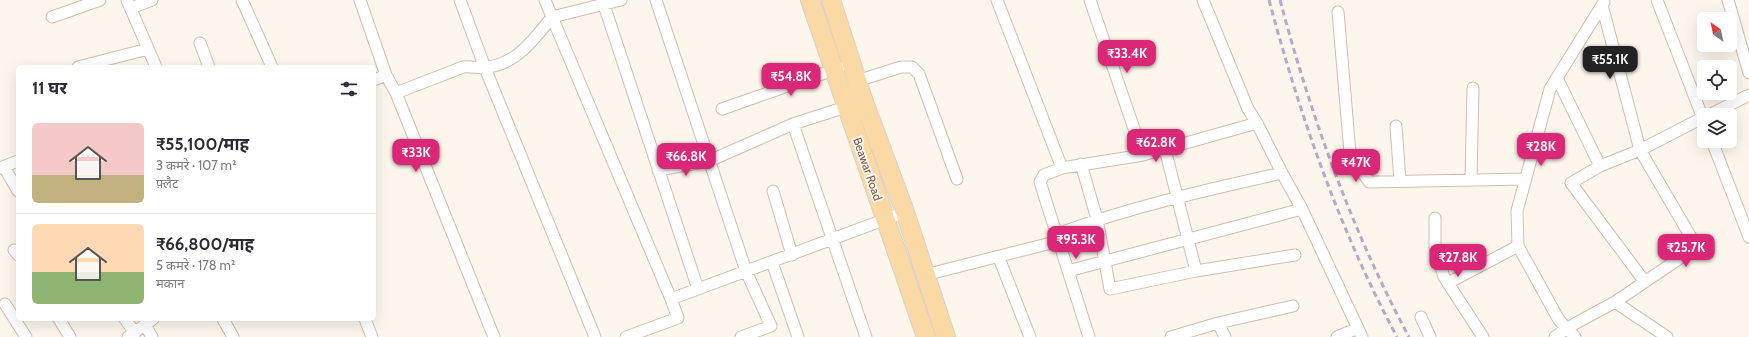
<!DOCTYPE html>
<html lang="hi">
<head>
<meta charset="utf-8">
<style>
	:root { --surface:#fff; --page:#f7f7f7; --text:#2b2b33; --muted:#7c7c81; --line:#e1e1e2; --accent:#db2777 }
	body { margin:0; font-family:Cabin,"Noto Sans Devanagari",sans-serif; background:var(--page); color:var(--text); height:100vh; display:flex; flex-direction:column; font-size:15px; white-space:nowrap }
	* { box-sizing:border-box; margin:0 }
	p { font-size:13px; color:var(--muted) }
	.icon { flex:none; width:22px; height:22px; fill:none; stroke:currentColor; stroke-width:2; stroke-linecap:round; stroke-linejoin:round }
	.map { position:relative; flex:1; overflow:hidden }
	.drawer { position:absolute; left:16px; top:65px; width:360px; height:256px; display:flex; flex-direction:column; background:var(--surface); border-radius:6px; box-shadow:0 4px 16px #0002 }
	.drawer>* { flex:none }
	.needle { width:26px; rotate:327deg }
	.tools { position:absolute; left:1697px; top:12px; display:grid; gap:8px }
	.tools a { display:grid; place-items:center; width:40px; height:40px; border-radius:6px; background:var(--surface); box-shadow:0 4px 16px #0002; font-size:20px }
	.price { position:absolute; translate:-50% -34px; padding:0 9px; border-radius:8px; background:var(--accent); color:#fff; font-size:13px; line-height:26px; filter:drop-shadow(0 1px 2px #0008) }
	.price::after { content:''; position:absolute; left:50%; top:24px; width:12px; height:9px; margin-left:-6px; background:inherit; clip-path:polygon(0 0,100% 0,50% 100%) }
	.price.current { background:#222; color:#fff }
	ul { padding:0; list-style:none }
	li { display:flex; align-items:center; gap:12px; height:100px; padding:0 16px }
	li+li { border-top:1px solid var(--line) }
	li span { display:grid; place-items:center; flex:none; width:112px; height:80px; border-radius:6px; color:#555 }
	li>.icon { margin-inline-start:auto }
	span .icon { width:48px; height:48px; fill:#fffc; stroke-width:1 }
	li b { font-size:17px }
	h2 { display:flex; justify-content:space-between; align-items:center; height:48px; padding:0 16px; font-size:17px }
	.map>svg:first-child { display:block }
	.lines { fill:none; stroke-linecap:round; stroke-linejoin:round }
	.minor-casing { stroke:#d1beb0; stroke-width:13 }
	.primary-casing { stroke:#dad1cd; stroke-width:20 }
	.minor { stroke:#fff; stroke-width:11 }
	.primary { stroke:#fbd9a5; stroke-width:18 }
	.rail { stroke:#b9a8c9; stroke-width:3; stroke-dasharray:6 4; stroke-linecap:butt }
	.labels { text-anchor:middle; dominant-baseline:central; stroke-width:3.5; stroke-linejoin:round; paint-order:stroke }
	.street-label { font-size:12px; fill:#7a5c4d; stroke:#fffaf3 }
</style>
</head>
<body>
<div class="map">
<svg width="1749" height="337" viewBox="0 0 1749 337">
	<rect width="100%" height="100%" fill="#fdf6ec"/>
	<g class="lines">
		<defs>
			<path id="minor" d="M127,0L156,67
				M242,0L272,67
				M360,0L386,75L396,93L494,337
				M460,0L485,68L595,337
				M545,0L552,17L621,0
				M656,0L746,271L771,326L741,337
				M997,0L1062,168
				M1090,0L1143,155
				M1203,0L1248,109L1257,123L1282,173L1302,209L1362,337
				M1657,0L1704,121
				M1728,0L1749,73
				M604,5L698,289
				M131,8L152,0
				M1338,12L1350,153L1369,182L1526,179
				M52,17L100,0
				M200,43L209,67
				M78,67L148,49
				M1557,78L1600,166
				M374,80L386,75
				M857,81L901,67H912L919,74L957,179
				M396,93L463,67C471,66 480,69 488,67C518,63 534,39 552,17L671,299
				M722,109L839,68
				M1709,115L1749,95
				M793,124L866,337
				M1396,126L1400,181
				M1712,141L1749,237
				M1165,149L1196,271
				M1081,164L1097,219L1110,289L1196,271L1295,255
				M4,167L18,191
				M0,168L18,161
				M658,170L709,161L793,124L852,105
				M1471,180L1473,88
				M773,191L792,255
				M1435,218V247L1444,277L1483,337
				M1057,234C1130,207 1206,190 1282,173
				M14,250L18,255
				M999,258L1030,337
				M772,262L798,337
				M1068,271L1302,209
				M925,275L1059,241
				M1645,282L1571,183L1600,166L1640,150L1704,117
				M1448,283L1518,246
				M1615,302L1667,337
				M5,304L26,337
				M1421,317L1430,337
				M59,319L70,337
				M125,319L135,333
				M223,319L233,337
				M365,319L372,337
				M1218,323L1225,337
				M145,325L152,337
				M128,337L153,319
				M626,337L678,318L671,299L905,212
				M1089,337L1040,182L1044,175L1062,168L1143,155L1257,123
				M1171,337L1218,323L1293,306
				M1337,337L1358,328
				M1555,337L1567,328L1615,302L1686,254L1695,244L1640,150L1602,5
				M1575,337L1559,320L1518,246L1517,211L1550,89L1604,2"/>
			<path id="primary" d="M810,0L926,337
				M831,0L864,102L905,212L946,337"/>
		</defs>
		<use href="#minor" class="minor-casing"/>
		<use href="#primary" class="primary-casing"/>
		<use href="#minor" class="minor"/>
		<use href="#primary" class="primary"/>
		<path class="rail" d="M1269,0C1300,116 1340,231 1397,337
			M1280,0C1311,116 1352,231 1409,337"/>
	</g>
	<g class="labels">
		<g class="street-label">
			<text transform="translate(868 169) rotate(71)">Beawar Road</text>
		</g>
	</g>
</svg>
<div class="tools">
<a><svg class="needle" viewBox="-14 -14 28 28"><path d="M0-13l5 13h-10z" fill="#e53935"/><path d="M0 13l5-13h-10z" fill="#7c7c81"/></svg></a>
<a><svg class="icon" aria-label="locate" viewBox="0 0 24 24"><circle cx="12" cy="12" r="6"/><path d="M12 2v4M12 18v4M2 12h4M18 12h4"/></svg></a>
<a><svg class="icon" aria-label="layers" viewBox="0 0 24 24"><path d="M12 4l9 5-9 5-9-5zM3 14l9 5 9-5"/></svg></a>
</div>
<b class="price" style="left:1127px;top:74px">₹33.4K</b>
<b class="price current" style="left:1610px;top:80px">₹55.1K</b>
<b class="price" style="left:791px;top:97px">₹54.8K</b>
<b class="price" style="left:1156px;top:163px">₹62.8K</b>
<b class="price" style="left:1541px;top:167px">₹28K</b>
<b class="price" style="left:416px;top:173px">₹33K</b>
<b class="price" style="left:686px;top:177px">₹66.8K</b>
<b class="price" style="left:1356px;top:183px">₹47K</b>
<b class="price" style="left:1076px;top:260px">₹95.3K</b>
<b class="price" style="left:1686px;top:268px">₹25.7K</b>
<b class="price" style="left:1458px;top:278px">₹27.8K</b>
<section class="drawer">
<h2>11 घर<svg class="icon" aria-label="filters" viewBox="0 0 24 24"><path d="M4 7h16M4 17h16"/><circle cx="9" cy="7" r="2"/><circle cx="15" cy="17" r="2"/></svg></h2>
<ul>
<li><span style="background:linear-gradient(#f6c9c9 65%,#c2b280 0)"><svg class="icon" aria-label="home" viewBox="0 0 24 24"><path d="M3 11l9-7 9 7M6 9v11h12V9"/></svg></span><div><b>₹55,100/माह</b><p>3 कमरे · 107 m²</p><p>फ़्लैट</p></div></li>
<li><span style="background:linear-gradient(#ffd9b3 60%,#8fb573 0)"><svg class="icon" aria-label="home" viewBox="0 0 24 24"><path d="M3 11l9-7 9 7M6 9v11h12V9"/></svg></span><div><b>₹66,800/माह</b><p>5 कमरे · 178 m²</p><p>मकान</p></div></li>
</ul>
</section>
</div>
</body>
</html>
